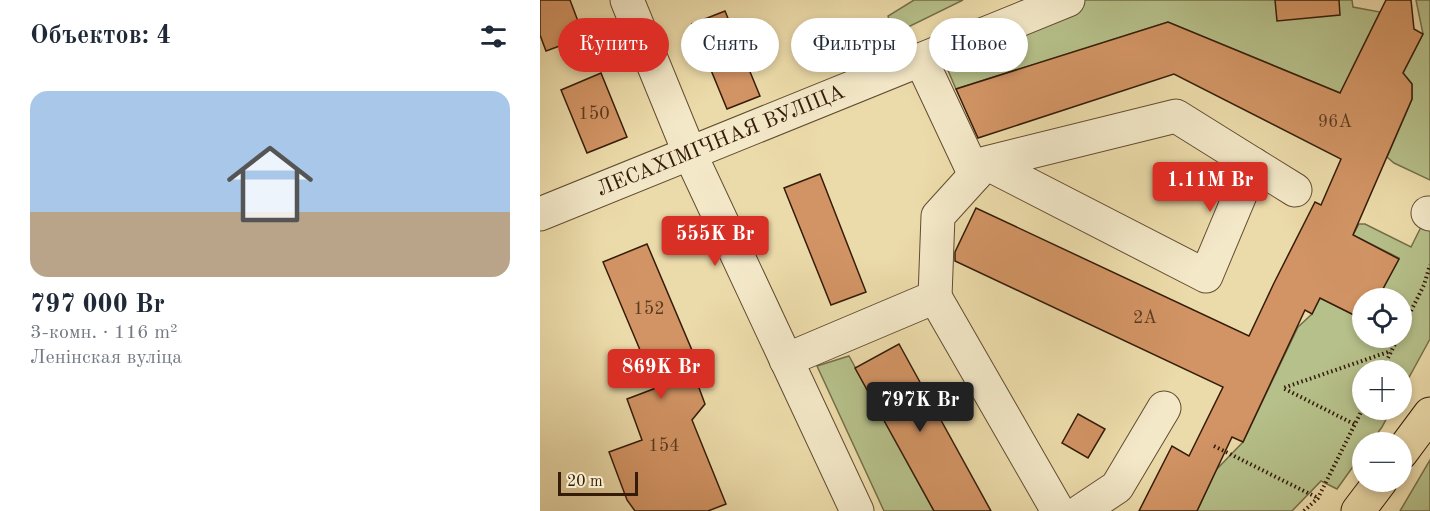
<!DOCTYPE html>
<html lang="ru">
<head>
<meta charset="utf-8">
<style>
	:root { --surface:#fff; --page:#f2f2f3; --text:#1f2937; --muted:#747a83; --line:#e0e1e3; --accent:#d93025 }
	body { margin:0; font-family:"Old Standard TT",serif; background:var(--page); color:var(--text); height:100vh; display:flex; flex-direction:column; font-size:22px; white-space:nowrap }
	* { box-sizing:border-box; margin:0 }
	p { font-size:20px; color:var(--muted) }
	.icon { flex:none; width:33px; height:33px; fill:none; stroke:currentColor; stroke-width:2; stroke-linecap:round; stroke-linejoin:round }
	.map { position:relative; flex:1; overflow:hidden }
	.sheet { display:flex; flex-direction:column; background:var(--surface); width:540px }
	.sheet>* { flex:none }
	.top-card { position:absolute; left:18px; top:18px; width:570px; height:54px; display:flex; gap:12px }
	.tools { position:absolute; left:812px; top:288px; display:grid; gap:12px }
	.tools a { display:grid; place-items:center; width:60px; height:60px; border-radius:50%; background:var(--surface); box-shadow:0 3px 9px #0003; font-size:30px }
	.scale { position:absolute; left:18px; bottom:15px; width:80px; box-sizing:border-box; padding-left:6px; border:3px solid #341c09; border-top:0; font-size:16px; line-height:21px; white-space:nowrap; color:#341c09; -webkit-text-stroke:4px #f3e8c8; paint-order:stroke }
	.price { position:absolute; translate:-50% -51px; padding:0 14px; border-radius:6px; background:var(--accent); color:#fff; font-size:20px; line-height:39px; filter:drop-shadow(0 2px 3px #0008) }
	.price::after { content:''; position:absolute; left:50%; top:36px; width:18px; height:14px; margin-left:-9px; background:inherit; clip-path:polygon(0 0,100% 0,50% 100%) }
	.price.active { background:#222; color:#fff }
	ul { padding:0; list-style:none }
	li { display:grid; align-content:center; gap:12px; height:318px; padding:0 30px }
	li+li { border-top:2px solid var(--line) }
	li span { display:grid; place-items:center; height:186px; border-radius:18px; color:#555 }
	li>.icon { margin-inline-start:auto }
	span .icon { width:108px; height:108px; fill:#fffc; stroke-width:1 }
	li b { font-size:26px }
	h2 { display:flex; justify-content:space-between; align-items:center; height:72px; padding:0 30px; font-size:26px }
	.chip { padding:0 21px; border-radius:27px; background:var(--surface); box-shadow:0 3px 9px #0003; font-size:21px; line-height:54px }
	.chip.active { background:var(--accent); color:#fff }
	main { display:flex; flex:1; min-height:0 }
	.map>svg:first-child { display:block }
	.green { fill:#b6c08a; stroke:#756e4a; stroke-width:1.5 }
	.building { fill:#d29464; stroke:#341c09; stroke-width:1.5 }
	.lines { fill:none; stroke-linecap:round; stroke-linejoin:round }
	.minor-casing { stroke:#624c31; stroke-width:35 }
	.major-casing { stroke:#341c09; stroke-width:35 }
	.path { stroke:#341c09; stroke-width:4; stroke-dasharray:1.5 3; stroke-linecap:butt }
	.minor { stroke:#f3e8c8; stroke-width:33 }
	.major { stroke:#ecdbaa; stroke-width:33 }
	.labels { text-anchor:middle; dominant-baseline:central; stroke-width:4.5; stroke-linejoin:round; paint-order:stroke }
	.number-label { font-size:18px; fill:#5c3a20 }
	.street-label { font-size:21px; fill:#341c09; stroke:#f3e8c8 }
</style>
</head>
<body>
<main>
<section class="sheet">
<h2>Объектов: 4<svg class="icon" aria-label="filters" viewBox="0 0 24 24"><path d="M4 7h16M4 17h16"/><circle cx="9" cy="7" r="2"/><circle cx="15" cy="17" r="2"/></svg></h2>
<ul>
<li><span style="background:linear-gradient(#a9c7e8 65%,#b9a48a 0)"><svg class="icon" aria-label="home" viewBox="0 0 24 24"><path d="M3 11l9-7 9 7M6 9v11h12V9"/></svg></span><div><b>797 000 Br</b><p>3-комн. · 116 m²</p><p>Ленінская вуліца</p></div></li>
</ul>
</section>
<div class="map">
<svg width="890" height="511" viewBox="0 0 890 511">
	<rect width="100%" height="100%" fill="#ecdbaa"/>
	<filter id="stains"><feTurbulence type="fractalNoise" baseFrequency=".00333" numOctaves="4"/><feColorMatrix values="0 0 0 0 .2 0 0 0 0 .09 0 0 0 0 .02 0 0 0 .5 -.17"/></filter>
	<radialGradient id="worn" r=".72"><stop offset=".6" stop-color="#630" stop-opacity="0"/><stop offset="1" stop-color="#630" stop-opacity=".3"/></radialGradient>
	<path class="green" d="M374,0H423L354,34L348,16Z
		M528,0H812L813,7L840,12L811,71L827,104L628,22L416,89L400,52Z
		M876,0H890V180L854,163L847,157L872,99V84L863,73L883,34Z
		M819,224H825L871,247L881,227L890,229V339L861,392V370H822V410H851L842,427L831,442H822V454L797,489L781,481L752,511H657L676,470L703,442L758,327L772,314L780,298L822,319V338H861V298H838L859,258L813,235Z
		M309,356L394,511H344L277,366Z
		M890,460V511H860Z"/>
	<path class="building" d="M0,0H30L44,37L6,51L0,35Z
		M735,0H799L800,15L737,21Z
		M846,0H871L874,29L883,34L863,73L872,84V99L813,235L859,259L838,298H822V319L780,298L772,314L765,310L703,442L692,437L657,511H599L632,446L649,456L683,387L415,261V252L436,208L709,336L734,283L775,202L781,205L801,159L634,74L438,138L416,89L628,22L800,93Z
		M185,11L220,96L187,109L152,24Z
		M61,73L87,137L47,153L21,90Z
		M280,174L326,292L291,305L244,188Z
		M107,244L154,355L148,358L165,404L152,420L186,504L168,511H95L87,500L69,452L102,440L87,399L116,388L63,262Z
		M359,344L451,511H394L315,368Z
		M538,414L565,429L548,458L522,443Z"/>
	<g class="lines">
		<defs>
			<g id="minor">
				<path d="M87,0L150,154L317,511"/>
				<path d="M381,60L435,175"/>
				<path d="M713,164L755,190"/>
				<path d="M888,213L890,214"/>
				<path id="s1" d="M0,214L528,0"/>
				<path d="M395,297L398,216L446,163L636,116L713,164L666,276L446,163"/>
				<path d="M246,360L395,297L518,511"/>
				<path d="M541,511L577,487L624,408"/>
			</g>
			<path id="major" d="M861,453L890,414
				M818,511L840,482"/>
		</defs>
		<use href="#minor" class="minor-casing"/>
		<use href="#major" class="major-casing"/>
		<path class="path" d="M861,331L884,285L890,265
			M842,370L858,338
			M814,424L743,388L851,351
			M674,446L778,498
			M764,511L778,498L822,410"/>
		<use href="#minor" class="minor"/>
		<use href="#major" class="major"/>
	</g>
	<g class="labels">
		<g class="number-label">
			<text x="54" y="114">150</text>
			<text x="795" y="122">96А</text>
			<text x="109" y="309">152</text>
			<text x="605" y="318">2А</text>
			<text x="124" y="446">154</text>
		</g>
		<g class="street-label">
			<text stroke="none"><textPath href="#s1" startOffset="195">ЛЕСАХІМІЧНАЯ ВУЛІЦА</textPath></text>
		</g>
	</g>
	<rect width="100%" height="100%" filter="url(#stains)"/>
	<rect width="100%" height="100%" fill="url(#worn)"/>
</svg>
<div class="tools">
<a><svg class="icon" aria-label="locate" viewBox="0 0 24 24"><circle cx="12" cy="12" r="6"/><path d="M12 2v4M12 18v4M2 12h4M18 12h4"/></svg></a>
<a>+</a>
<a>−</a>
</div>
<div class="scale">20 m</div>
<b class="price" style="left:670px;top:213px">1.11M Br</b>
<b class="price" style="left:175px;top:267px">555K Br</b>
<b class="price" style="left:121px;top:400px">869K Br</b>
<b class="price active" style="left:380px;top:433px">797K Br</b>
<div class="top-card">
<a class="chip active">Купить</a>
<a class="chip">Снять</a>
<a class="chip">Фильтры</a>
<a class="chip">Новое</a>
</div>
</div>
</main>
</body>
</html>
